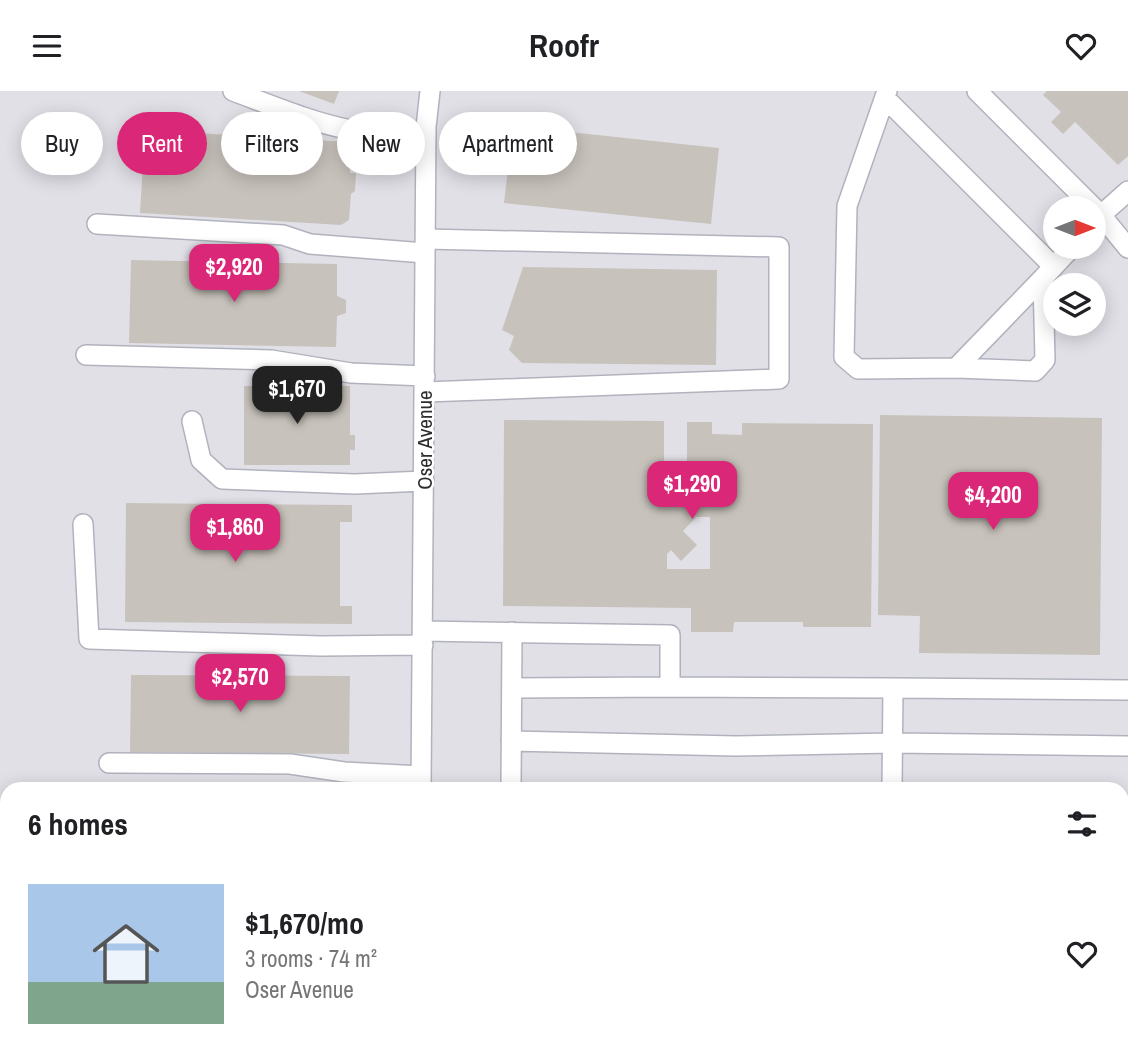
<!DOCTYPE html>
<html lang="en">
<head>
<meta charset="utf-8">
<style>
	:root { --surface:#fff; --page:#f6f6f6; --text:#202124; --muted:#757577; --accent:#db2777 }
	body { margin:0; font-family:"Archivo Narrow",sans-serif; background:var(--page); color:var(--text); height:100vh; display:flex; flex-direction:column; font-size:26px; white-space:nowrap }
	* { box-sizing:border-box; margin:0 }
	p { font-size:23px; color:var(--muted) }
	.icon { flex:none; width:38px; height:38px; fill:none; stroke:currentColor; stroke-width:2; stroke-linecap:round; stroke-linejoin:round }
	.map { position:relative; flex:1; overflow:hidden }
	.panel { position:absolute; left:0px; top:691px; width:1129px; height:275px; display:flex; flex-direction:column; background:var(--surface); border-radius:21px 21px 0 0; box-shadow:0 4px 18px #0003 }
	.panel>* { flex:none }
	.guide { position:absolute; left:21px; top:21px; width:700px; height:63px; display:flex; gap:14px }
	.needle { width:46px; rotate:90deg }
	.tools { position:absolute; left:1043px; top:105px; display:grid; gap:14px }
	.tools a { display:grid; place-items:center; width:63px; height:63px; border-radius:50%; background:var(--surface); box-shadow:0 4px 18px #0003; font-size:35px }
	.price { position:absolute; translate:-50% -60px; padding:0 16px; border-radius:14px; background:var(--accent); color:#fff; font-size:23px; line-height:46px; filter:drop-shadow(0 2px 4px #0008) }
	.price::after { content:''; position:absolute; left:50%; top:42px; width:21px; height:16px; margin-left:-10px; background:inherit; clip-path:polygon(0 0,100% 0,50% 100%) }
	.price.selected { background:#222; color:#fff }
	ul { padding:0; list-style:none }
	li { display:flex; align-items:center; gap:21px; height:175px; padding:0 28px }
	li span { display:grid; place-items:center; flex:none; width:196px; height:140px; border-radius:0px; color:#555 }
	li>.icon { margin-inline-start:auto }
	span .icon { width:84px; height:84px; fill:#fffc; stroke-width:1 }
	li b { font-size:30px }
	h2 { display:flex; justify-content:space-between; align-items:center; height:84px; padding:0 28px; font-size:30px }
	.tag { padding:0 24px; border-radius:32px; background:var(--surface); box-shadow:0 4px 18px #0003; font-size:24px; line-height:63px }
	.tag.selected { background:var(--accent); color:#fff }
	header { display:flex; justify-content:space-between; align-items:center; height:91px; padding:0 28px; background:var(--surface); font-size:32px; font-weight:800 }
	.map>svg:first-child { display:block }
	.industrial { fill:#e2e0e7; fill-rule:evenodd }
	.green { fill:#b9e49d }
	.building { fill:#c7c2bb; fill-rule:evenodd }
	.lines { fill:none; stroke-linecap:round; stroke-linejoin:round }
	.minor-casing { stroke:#b0b3bd; stroke-width:22 }
	.minor { stroke:#fff; stroke-width:19 }
	.labels { text-anchor:middle; dominant-baseline:central; stroke-width:5; stroke-linejoin:round; paint-order:stroke }
	.street-label { font-size:21px; fill:#2d2d2d; stroke:#fff }
</style>
</head>
<body>
<header><svg class="icon" aria-label="menu" viewBox="0 0 24 24"><path d="M4 6h16M4 12h16M4 18h16"/></svg>Roofr<svg class="icon" aria-label="heart" viewBox="0 0 24 24"><path d="M12 20l-8-8c-3-5 5-10 8-4 3-6 11-1 8 4z"/></svg></header>
<div class="map">
<svg width="1128" height="965" viewBox="0 0 1128 965">
	<rect width="100%" height="100%" fill="#eee7e0"/>
	<path class="industrial" d="M0,0H1128V965H0ZM1055,117H1094V156H1055ZM1055,194H1094V233H1055ZM7,698H1122V959H7Z"/>
	<path class="green" d="M0,796L7,797V959H41V965H0Z"/>
	<path class="building" d="M299,0H339L334,13Z
		M1047,0H1128V65L1118,74L1075,31L1063,43L1051,31L1061,21L1043,4Z
		M513,35L719,57L711,133L504,112Z
		M145,39L347,51L352,56L350,82H356L355,100L351,103L349,129L341,134L140,122Z
		M131,169L337,173V205L346,209V222L337,225L336,256L129,252Z
		M523,176L717,179L716,274L522,272L509,259L514,245L502,239Z
		M244,295H350V344H355V359H350V374H244Z
		M880,324L1102,327L1100,564L919,562L920,525L878,524Z
		M504,329L664,330V385L687,386V331H712V343L742,344V332L873,333L871,536H803V531H734L733,541H691V517L503,515ZM696,426H710V478H667V463L671,459L681,470L697,454L683,440Z
		M126,412L352,414V431H340V515H352V533L125,531Z
		M131,584L350,585L349,663L130,661Z
		M128,959H333V964L128,962Z
		M497,959H718V965H497Z
		M898,959H1095V965H898Z"/>
	<g class="lines">
		<defs>
			<path id="minor" d="M233,0C271,14 310,31 351,39C376,43 401,41 426,41
				M887,0L847,115L844,266L858,278L956,277L1035,280L1045,269L1043,187L1072,156
				M977,0L1101,124L1094,132
				M885,7L1053,175
				M1128,100L1101,124L1128,157
				M97,133L283,144L310,153L425,162
				M86,264L271,269L351,282L425,285
				M956,277L1043,187
				M425,301L779,288V156L426,148
				M192,330L201,369L222,388L355,393L424,390
				M83,433L89,548L321,555L423,554
				M423,540L670,544V596L893,597L892,698
				M512,597L670,596
				M893,597L1128,599
				M511,650L736,655L893,652L1128,655
				M109,672L290,673L344,681L421,685
				M421,698L426,36L430,0
				M511,698L512,541
				M1122,757H1128
				M75,959L77,965
				M416,965L417,959"/>
		</defs>
		<use href="#minor" class="minor-casing"/>
		<use href="#minor" class="minor"/>
	</g>
	<g class="labels">
		<g class="street-label">
			<text transform="translate(424 349) rotate(-90)">Oser Avenue</text>
		</g>
	</g>
</svg>
<div class="tools">
<a><svg class="needle" viewBox="-14 -14 28 28"><path d="M0-13l5 13h-10z" fill="#e53935"/><path d="M0 13l5-13h-10z" fill="#757577"/></svg></a>
<a><svg class="icon" aria-label="layers" viewBox="0 0 24 24"><path d="M12 4l9 5-9 5-9-5zM3 14l9 5 9-5"/></svg></a>
</div>
<b class="price" style="left:234px;top:213px">$2,920</b>
<b class="price selected" style="left:297px;top:335px">$1,670</b>
<b class="price" style="left:692px;top:430px">$1,290</b>
<b class="price" style="left:993px;top:441px">$4,200</b>
<b class="price" style="left:235px;top:473px">$1,860</b>
<b class="price" style="left:240px;top:623px">$2,570</b>
<div class="guide">
<a class="tag">Buy</a>
<a class="tag selected">Rent</a>
<a class="tag">Filters</a>
<a class="tag">New</a>
<a class="tag">Apartment</a>
</div>
<section class="panel">
<h2>6 homes<svg class="icon" aria-label="filters" viewBox="0 0 24 24"><path d="M4 7h16M4 17h16"/><circle cx="9" cy="7" r="2"/><circle cx="15" cy="17" r="2"/></svg></h2>
<ul>
<li><span style="background:linear-gradient(#a9c7e8 70%,#7fa58c 0)"><svg class="icon" aria-label="home" viewBox="0 0 24 24"><path d="M3 11l9-7 9 7M6 9v11h12V9"/></svg></span><div><b>$1,670/mo</b><p>3 rooms · 74 m²</p><p>Oser Avenue</p></div><svg class="icon" aria-label="heart" viewBox="0 0 24 24"><path d="M12 20l-8-8c-3-5 5-10 8-4 3-6 11-1 8 4z"/></svg></li>
</ul>
</section>
</div>
</body>
</html>
